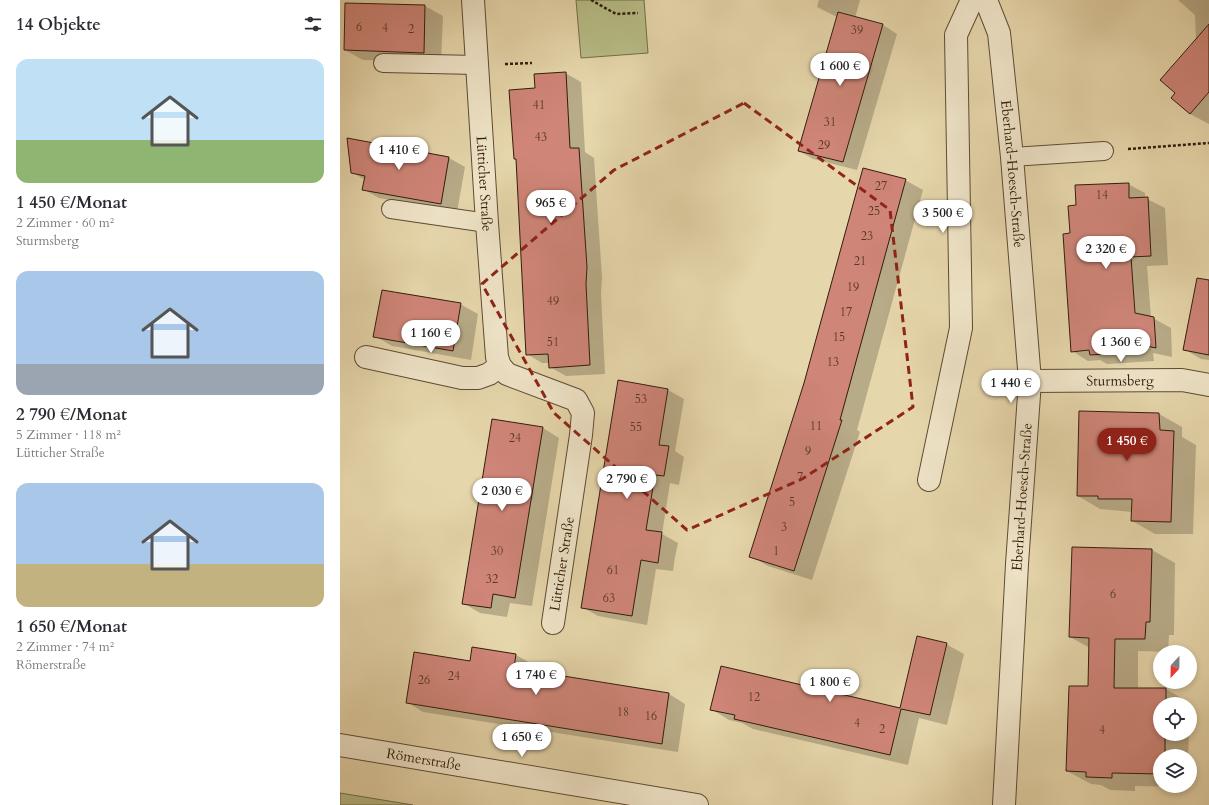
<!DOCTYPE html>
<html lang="de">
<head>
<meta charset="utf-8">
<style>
	:root { --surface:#fff; --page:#f7f7f7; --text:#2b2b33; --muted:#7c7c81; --accent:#8f2418 }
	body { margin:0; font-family:Cardo,serif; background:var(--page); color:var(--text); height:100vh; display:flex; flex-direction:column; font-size:15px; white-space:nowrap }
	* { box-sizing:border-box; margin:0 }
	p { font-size:13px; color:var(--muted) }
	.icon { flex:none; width:22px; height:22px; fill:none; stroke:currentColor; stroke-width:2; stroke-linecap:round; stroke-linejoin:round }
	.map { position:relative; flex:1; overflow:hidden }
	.side { display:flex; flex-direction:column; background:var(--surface); width:340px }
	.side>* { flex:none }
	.needle { width:26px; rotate:202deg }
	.fabs { position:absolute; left:813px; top:645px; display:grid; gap:8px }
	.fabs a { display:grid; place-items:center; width:44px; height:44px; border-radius:50%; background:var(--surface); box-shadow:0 2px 6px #0003; font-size:20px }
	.price { position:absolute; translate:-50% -34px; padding:0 9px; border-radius:14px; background:#fff; color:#222; font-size:13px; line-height:26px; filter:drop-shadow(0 1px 2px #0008) }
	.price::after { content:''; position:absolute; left:50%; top:24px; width:12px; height:9px; margin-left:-6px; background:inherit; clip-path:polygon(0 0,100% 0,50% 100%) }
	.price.on { background:var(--accent); color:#fff }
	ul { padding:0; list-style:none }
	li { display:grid; align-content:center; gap:8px; height:212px; padding:0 16px }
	li span { display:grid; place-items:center; height:124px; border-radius:12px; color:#555 }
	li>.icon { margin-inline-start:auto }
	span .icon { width:72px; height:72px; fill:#fffc; stroke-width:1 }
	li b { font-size:17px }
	h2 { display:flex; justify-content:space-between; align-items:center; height:48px; padding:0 16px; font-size:17px }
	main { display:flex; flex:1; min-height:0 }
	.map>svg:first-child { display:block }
	.green { fill:#b7bd87; stroke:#746d4a }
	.shadow { fill:#0003 }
	.building { fill:#cf8578; stroke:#311d0c }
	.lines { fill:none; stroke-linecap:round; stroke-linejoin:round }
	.lane-casing { stroke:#5e4b34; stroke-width:20 }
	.street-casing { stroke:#5e4b34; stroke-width:24 }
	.path { stroke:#311d0c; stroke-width:2.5; stroke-dasharray:3 2; stroke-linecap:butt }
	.lane { stroke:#efe4c8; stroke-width:18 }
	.street { stroke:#efe4c8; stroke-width:22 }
	.marked { fill:none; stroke:#8f2418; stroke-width:3; stroke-dasharray:8 5; stroke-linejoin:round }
	.labels { text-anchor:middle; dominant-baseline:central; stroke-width:4; stroke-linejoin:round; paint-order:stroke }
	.number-label { font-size:12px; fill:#583727 }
	.street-label { font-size:14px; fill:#311d0c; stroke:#efe4c8 }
</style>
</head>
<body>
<main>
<section class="side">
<h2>14 Objekte<svg class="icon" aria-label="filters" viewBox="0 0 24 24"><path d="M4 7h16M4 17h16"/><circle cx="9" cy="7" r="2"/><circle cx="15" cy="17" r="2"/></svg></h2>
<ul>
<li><span style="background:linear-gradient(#bfe0f5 65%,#8fb573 0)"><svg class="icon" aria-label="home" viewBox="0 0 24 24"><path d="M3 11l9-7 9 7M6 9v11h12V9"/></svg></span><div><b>1 450 €/Monat</b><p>2 Zimmer · 60 m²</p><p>Sturmsberg</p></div></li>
<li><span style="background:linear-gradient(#a9c7e8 75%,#9aa5b1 0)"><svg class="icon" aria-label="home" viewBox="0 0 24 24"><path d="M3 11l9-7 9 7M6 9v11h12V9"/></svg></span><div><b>2 790 €/Monat</b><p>5 Zimmer · 118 m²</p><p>Lütticher Straße</p></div></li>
<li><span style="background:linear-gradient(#a9c7e8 65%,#c2b280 0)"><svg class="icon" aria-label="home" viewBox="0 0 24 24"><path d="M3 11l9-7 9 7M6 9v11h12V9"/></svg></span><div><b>1 650 €/Monat</b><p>2 Zimmer · 74 m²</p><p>Römerstraße</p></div></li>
</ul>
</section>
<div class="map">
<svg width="869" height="805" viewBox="0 0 869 805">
	<rect width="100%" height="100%" fill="#e6d6ab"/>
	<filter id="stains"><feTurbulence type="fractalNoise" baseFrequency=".005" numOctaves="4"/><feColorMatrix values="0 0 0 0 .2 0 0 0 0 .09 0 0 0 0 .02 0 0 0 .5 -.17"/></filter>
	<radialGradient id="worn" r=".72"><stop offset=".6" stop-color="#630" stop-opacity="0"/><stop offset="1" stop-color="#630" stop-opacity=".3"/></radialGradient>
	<path class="green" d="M236,0H304L308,53L241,58Z
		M0,793L73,805H0Z"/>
	<path class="shadow" d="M479,0H520L515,18L543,25L557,34L517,170L473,159L459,151L497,17L477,7Z
		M838,0H869V124L850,114L832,98L836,93L856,40L855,15Z
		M6,4L85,6L103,16L101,62L23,60L5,50Z
		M225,73L241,82L245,152L254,158L262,277L261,293L265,374L226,376L210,367V363H202L187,354L177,160L175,159L196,89Z
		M8,140L109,158L125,167L117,212L39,198L23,189L25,180L12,172Z
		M565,180L583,190L517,430L520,432L472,580L428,566L410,556Z
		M788,184L805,193V198L825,208L828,265L807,266L811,317L831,328L832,357L813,353L814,361L767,364L760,360L748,361L732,351L731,234L737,206Z
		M869,285V360L861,359L844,349Z
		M120,304L138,314L131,360L52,346L35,336Z
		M279,382L328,390L344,399L335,451L344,457L339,485L330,483L322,534L338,543L335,557L333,571L316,569L307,625L258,616L242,607Z
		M740,412L819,414L842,427V437L856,445L853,534H815L792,521V512L760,509L738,496Z
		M203,428L219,438L192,606L170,603L167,617L140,613L123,603Z
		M812,550L835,563L834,635H829L828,652L798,651V689H826L850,703L820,704V734H849L848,756H820V786L847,787L795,786V791L770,790L761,785L751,784L727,771L749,687L750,648L730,637Z
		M606,644L624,654L607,725L579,718L568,765L413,729L402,723L389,720L371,709H561Z
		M176,655L192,664L191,672L329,694L345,704L338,752L83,712L67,702L131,662Z"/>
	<path class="building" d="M5,3L85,5L84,53L4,50Z
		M498,12L543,24L503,162L458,151Z
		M869,24V92L850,114L831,98L835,93L820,80Z
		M226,72L230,148H239L247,267L246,284L250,365L209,368L208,354L186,355L176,159H174L169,90L195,88L194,74Z
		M7,138L109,157L101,204L22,190L25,176L11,173Z
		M523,168L566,179L500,420H502L454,571L409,557L464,383Z
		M789,183V198L808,197L811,256L791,257L795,313L814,317L816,348L797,344V352L750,355L749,350L731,352L723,234L730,233L728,206L736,205L735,185Z
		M857,278L869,280V355L843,350Z
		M42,290L121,303L113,351L33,337Z
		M278,380L328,389L319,445L329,446L324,476L315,475L306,530L322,532L320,548L318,563L301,560L292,616L241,608Z
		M739,411L819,413L820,430L834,431L831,522L791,521L792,499H758V496H737Z
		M152,419L203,427L175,598L153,594L151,608L122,604Z
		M732,547L812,549L810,622H806L805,639H775L774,688H826V704H820V734H825V756H820V774L772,773V778L746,777V772L726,771L729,686H748L749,638L729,637Z
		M577,636L607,643L590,715L561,709L550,755L394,719L395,715L370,710L381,666L560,708Z
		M132,647L176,654L174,668L329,693L322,744L66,703L74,652L130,661Z"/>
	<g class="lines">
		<defs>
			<path id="lane" d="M43,63L137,65
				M672,157L764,151
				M51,209L147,223"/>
			<g id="street">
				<path id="s1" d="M133,0L147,223L157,357L160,366L167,374L236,400L243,413L241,435L213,623"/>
				<path id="s2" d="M646,0L659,33L672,157L690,381L677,564L664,805"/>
				<path d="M26,357L122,378H138L149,374L160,366"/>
				<path id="s3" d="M690,381L842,380L869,385"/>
				<path d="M589,480L621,328L616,35L632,0"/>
				<path id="s4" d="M0,745L357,805"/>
			</g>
		</defs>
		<use href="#lane" class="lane-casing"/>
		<use href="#street" class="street-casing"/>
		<path class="path" d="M251,0L276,14L298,13
			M165,64L192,63
			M788,149L869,143"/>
		<use href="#lane" class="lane"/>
		<use href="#street" class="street"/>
	</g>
	<path class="marked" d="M404,103L550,210L573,407L462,479L347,530L214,413L142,284L274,170Z"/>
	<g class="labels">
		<g class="number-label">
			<text x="19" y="27">6</text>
			<text x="45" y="28">4</text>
			<text x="71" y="29">2</text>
			<text x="517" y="30">39</text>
			<text x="199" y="105">41</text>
			<text x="490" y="122">31</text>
			<text x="201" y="137">43</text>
			<text x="484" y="145">29</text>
			<text x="541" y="186">27</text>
			<text x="762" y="195">14</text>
			<text x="534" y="211">25</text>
			<text x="527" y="236">23</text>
			<text x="520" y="261">21</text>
			<text x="513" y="287">19</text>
			<text x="213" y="301">49</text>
			<text x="506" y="312">17</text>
			<text x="499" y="337">15</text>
			<text x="213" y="342">51</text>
			<text x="493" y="362">13</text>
			<text x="301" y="399">53</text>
			<text x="476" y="426">11</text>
			<text x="296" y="427">55</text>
			<text x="175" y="438">24</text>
			<text x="468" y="451">9</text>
			<text x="460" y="477">7</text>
			<text x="452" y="502">5</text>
			<text x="444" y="527">3</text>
			<text x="157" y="551">30</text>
			<text x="436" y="551">1</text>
			<text x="273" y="570">61</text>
			<text x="152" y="579">32</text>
			<text x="773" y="594">6</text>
			<text x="269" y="598">63</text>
			<text x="114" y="676">24</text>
			<text x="84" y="680">26</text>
			<text x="414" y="697">12</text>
			<text x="283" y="712">18</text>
			<text x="311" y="716">16</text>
			<text x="517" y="723">4</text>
			<text x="542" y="729">2</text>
			<text x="762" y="730">4</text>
		</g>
		<g class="street-label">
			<text stroke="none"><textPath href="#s2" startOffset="177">Eberhard-Hoesch-Straße</textPath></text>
			<text stroke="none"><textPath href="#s1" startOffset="184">Lütticher Straße</textPath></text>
			<text stroke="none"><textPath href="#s3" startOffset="90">Sturmsberg</textPath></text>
			<text transform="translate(682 497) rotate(-86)">Eberhard-Hoesch-Straße</text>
			<text transform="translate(222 564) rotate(-81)">Lütticher Straße</text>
			<text stroke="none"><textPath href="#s4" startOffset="85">Römerstraße</textPath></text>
		</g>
	</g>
	<rect width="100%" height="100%" filter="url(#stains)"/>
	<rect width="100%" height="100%" fill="url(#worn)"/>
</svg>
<div class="fabs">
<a><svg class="needle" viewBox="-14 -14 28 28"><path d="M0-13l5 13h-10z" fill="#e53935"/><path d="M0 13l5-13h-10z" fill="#7c7c81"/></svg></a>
<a><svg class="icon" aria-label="locate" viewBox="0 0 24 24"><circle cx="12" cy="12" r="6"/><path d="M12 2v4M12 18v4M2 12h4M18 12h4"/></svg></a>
<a><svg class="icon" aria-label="layers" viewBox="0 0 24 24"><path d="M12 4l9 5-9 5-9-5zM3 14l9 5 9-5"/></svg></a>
</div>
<b class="price" style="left:500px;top:87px">1 600 €</b>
<b class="price" style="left:59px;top:171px">1 410 €</b>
<b class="price" style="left:211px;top:224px">965 €</b>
<b class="price" style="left:603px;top:234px">3 500 €</b>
<b class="price" style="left:766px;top:270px">2 320 €</b>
<b class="price" style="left:91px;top:354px">1 160 €</b>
<b class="price" style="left:781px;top:363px">1 360 €</b>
<b class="price" style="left:671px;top:404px">1 440 €</b>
<b class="price on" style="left:787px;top:462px">1 450 €</b>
<b class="price" style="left:287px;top:500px">2 790 €</b>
<b class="price" style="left:162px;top:512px">2 030 €</b>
<b class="price" style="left:196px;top:696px">1 740 €</b>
<b class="price" style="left:490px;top:703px">1 800 €</b>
<b class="price" style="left:182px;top:758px">1 650 €</b>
</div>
</main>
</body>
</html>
